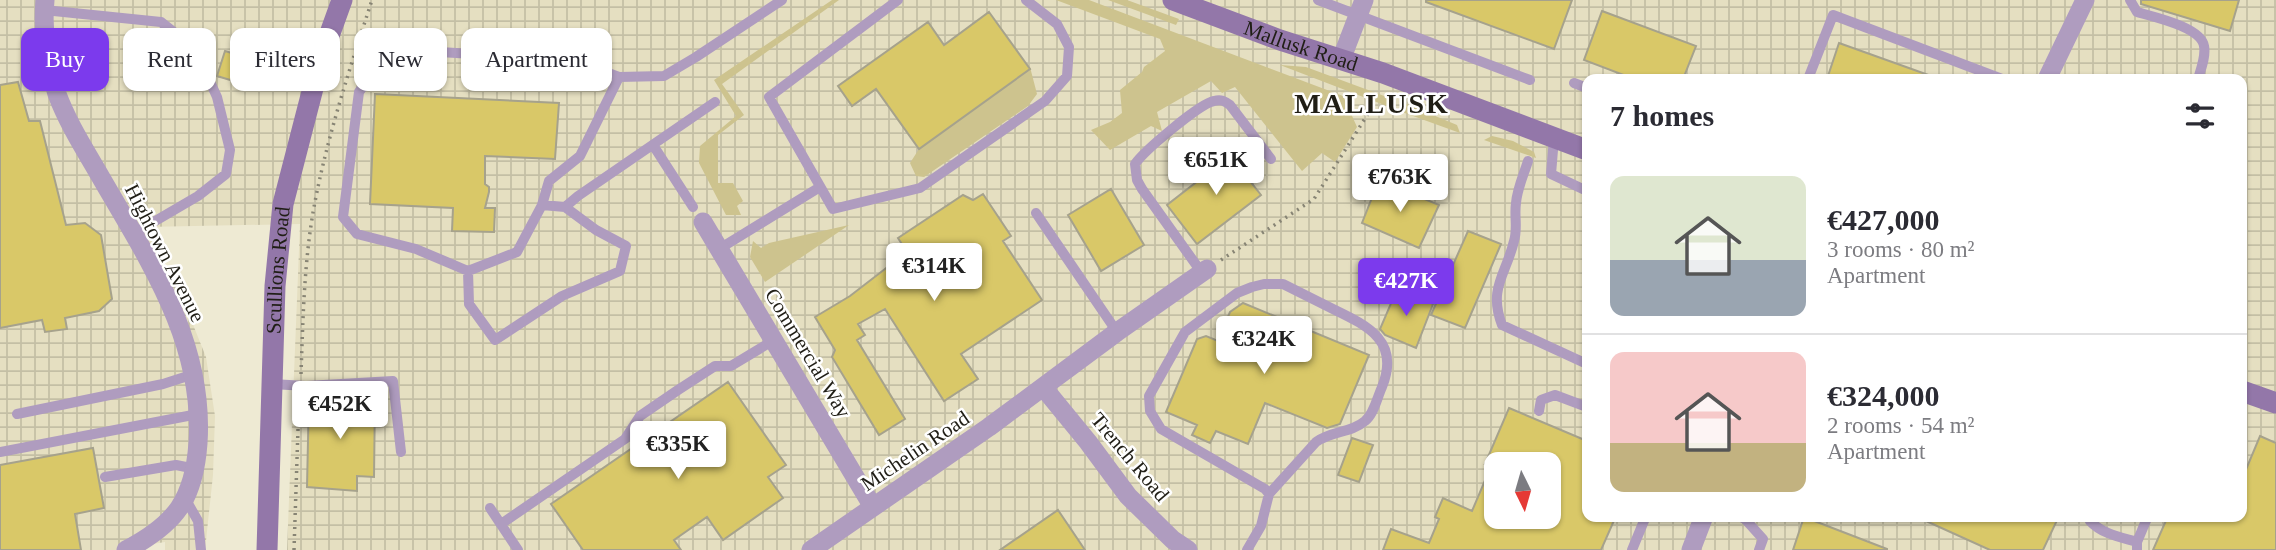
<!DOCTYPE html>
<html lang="en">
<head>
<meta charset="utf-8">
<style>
	:root { --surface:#fff; --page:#f2f2f3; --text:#2b2b33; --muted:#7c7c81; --line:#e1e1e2; --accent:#7c3aed }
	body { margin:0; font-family:"Times New Roman",serif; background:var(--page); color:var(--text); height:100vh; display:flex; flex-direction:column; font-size:26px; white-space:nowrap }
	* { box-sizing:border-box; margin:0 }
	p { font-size:23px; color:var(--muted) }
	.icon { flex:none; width:38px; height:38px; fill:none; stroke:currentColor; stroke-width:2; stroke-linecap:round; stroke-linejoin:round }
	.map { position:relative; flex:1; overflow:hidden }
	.drawer { position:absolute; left:1582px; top:74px; width:665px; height:448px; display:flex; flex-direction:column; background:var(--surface); border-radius:14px; box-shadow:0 2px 5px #0004 }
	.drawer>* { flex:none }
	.hud { position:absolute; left:21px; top:28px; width:665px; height:63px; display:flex; gap:14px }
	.needle { width:46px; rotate:175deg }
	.controls { position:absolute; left:1484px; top:452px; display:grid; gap:14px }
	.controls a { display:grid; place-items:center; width:77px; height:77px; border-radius:14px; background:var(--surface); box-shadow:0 2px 5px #0004; font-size:35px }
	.price { position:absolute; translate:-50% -60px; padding:0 16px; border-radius:7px; background:#fff; color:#222; font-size:23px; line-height:46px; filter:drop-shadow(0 2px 4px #0008) }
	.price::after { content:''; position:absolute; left:50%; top:42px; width:21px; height:16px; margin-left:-10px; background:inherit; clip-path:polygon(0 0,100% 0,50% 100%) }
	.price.selected { background:var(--accent); color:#fff }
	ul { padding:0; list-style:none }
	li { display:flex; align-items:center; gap:21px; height:175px; padding:0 28px }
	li+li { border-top:2px solid var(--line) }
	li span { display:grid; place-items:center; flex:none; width:196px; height:140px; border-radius:14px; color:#555 }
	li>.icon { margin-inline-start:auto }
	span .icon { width:84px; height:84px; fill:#fffc; stroke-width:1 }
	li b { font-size:30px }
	h2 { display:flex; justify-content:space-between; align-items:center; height:84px; padding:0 28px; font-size:30px }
	.chip { padding:0 24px; border-radius:14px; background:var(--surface); box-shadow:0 2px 5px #0004; font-size:24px; line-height:63px }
	.chip.selected { background:var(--accent); color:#fff }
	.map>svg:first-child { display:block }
	.industrial { fill:url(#industrial-grid); fill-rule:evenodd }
	.grass { fill:#cdc38e }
	.building { fill:#d9c868; stroke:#a6a28c; stroke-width:2; fill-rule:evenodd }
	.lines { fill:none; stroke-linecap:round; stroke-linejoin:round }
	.path { stroke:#878474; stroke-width:3.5; stroke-dasharray:2 5; stroke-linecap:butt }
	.service { stroke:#af9cbf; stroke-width:10 }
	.minor { stroke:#af9cbf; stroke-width:19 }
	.secondary { stroke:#9377a9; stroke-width:21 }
	.labels { text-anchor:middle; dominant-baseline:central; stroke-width:5; stroke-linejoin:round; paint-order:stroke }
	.street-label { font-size:21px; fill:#201e16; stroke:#fff }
	.district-label { font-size:28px; font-weight:bold; letter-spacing:2px; fill:#201e16; stroke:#fff }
</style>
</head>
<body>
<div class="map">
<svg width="2276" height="550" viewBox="0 0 2276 550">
	<defs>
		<pattern id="industrial-grid" width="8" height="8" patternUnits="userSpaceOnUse" patternTransform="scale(1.75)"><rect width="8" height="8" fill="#e5dfc1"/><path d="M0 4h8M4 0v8" fill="none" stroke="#c4bfa5"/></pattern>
	</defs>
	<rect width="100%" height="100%" fill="#eeead3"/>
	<path class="industrial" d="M0,0H2276V550H287L300,224L145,227L180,292L206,357L215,416L213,475L205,550H165V542L116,550H0ZM1587,79H2242V516H1587ZM1496,464H1549V516H1496Z"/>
	<path class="grass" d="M832,0H839L722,84L744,115L718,135V183H733L743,201L737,206L741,215H726L699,163L700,146L736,116L714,80Z
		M1056,0H1089L1343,96L1357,127L1335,162L1322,153L1302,171L1235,87L1222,93L1211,81L1157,112L1162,131L1151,126L1110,150L1091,130L1110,122L1122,113L1120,90L1142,72L1144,67L1165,51L1160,39Z
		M1108,0H1127L1179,19L1176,25Z
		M1280,65L1306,67L1395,100L1392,108Z
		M1030,67L1037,94L1028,106L924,177L916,176L910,163L919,149Z
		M1404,103L1457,125L1460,133L1402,112Z
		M1492,136L1513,141L1534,152L1536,158L1484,140Z
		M849,225L765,282L750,257L753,241L761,248L769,243Z"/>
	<path class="building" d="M1426,0H1572L1554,49L1426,2Z
		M2141,0H2239L2230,31L2141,4Z
		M1602,11L1696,46L1683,79H1634L1584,60Z
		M989,12L1030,69L919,149L876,89L852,106L838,86L928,22L944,45Z
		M1839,43L1934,77V79H1827Z
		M225,51L265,63L257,88L217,76Z
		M18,82L29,121H40L66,225L85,223L101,235L112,299L99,311L65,318L67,329L45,332L42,320L0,328V85Z
		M375,94L559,103L555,159L485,156V184L489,187V192L485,208H495L494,232L452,231L453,208L370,204Z
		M1239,149L1251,164L1254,177L1250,181L1261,195L1197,244L1167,205Z
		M1379,180L1439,205L1419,248L1362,223Z
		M1111,189L1144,245L1101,271L1068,215Z
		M983,194L1011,236L1003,241L1042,300L961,354L978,379L944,401L885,309L858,324L865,335L857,340L905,419L879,435L832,357L835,350L815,317L850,296L907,252L898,238L963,195L973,200Z
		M1468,231L1501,244L1465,328L1431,315Z
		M1398,287L1433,304L1416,348L1385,335L1380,329Z
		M1243,303L1369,355L1340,424L1327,428L1265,403L1248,444L1216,431L1210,443L1192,435L1197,425L1166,412L1197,339L1206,336L1218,341L1230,312Z
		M728,382L786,465L768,477L783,498L723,540L707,517L674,540L681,550H583L551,504Z
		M309,395L375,396L374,477L357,476V491L307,487Z
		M1509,408L1587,441V516H1616L1601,550H1383L1391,529L1429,543L1439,519L1435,517L1443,498L1472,511L1492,464H1485ZM1496,464H1549V516H1488L1496,498Z
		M2260,436L2276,443V550H2153L2168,516H2242V479Z
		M1352,438L1373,445L1359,482L1338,475Z
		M93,448L104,508L75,514L81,550H0V465Z
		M1058,510L1085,550H1000Z
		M1915,516H2059L2043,550H1990Z
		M1804,517L1887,549V550H1793Z"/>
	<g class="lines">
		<path class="path" d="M1221,260L1314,199L1373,106
			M301,374C303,319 304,262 314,207C327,137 350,68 372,0
			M294,550L299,399"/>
		<path class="service" d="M898,0L769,97L833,209L920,188L1045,101L1067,76L1069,47L1057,24L1026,0
			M1318,0L1530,80
			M2130,0L2137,12C2154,17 2201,27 2204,46C2206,56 2201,69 2198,79
			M44,10L161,22L195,49L217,97L230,150L226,174L198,196L133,234
			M619,77L580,156L549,181L542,205L517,252L468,271L416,249L357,234L343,217L359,92L390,49L573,60L619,77L664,76L696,57L782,0
			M1808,79L1833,15L2002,79
			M1574,83L1587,88
			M1554,138L1551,174L1587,191
			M653,145L693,207
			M1528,161C1524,174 1517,189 1516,203C1514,216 1518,228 1514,241C1506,275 1488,288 1502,325L1587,364
			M565,207L578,196L715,102
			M1036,213L1117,332
			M719,249L820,187
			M468,271L469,304L495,340L562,296L620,271L626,246L596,230L565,207L542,205
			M1202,273L1142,189L1137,180L1135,164C1144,151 1199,104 1214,101C1221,99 1225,101 1230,105L1271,159
			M272,384L306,386L393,381L401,452
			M1539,411L1541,400L1555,395L1587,407
			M17,414L163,384L194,374
			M0,452L198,414
			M105,477L176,465L196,469
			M186,500L198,521L201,550
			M490,508L518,550
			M1739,516L1745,519L1763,539L1759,550
			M2092,516L2090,521C2102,534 2120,537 2137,542
			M501,524L625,439L640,416L678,390L715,366H731L774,340
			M1247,550L1261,526L1269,494L1316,442C1331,431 1351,433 1365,421C1374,414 1377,398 1382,387C1401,340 1366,325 1331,308C1315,300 1299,292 1283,284H1264L1252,287L1237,293L1185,332L1149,396L1150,411L1161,429L1265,489L1269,494
			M1632,550L1646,516
			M2137,550V542L2148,516"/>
		<path class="minor" d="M45,0C42,32 47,64 57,94C67,121 82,145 96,169C145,255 205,339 198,443C194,499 176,524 126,550
			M1341,60L1364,0
			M2047,79L2085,0
			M703,222L873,507
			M1043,387L1088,442L1128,496L1173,540L1188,550
			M811,550L989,427L1117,332L1207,269
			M1691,550L1704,516"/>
		<g class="secondary">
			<path id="s1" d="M1173,0L1280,40L1383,73L1587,150"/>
			<path d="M2242,391L2276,403"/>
			<path id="s2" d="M267,550L275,286L283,204L320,61L342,0"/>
		</g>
	</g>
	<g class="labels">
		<g class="street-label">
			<text stroke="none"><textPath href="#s1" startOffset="136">Mallusk Road</textPath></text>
			<text transform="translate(165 253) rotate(63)">Hightown Avenue</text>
			<text stroke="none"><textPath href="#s2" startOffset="280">Scullions Road</textPath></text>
			<text transform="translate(808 353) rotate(59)">Commercial Way</text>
			<text transform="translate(915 451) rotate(-34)">Michelin Road</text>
			<text transform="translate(1130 457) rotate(50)">Trench Road</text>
		</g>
		<g class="district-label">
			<text x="1372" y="103">MALLUSK</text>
		</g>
	</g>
</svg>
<div class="controls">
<a><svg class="needle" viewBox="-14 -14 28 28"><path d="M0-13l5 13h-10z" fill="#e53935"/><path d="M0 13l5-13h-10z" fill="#7c7c81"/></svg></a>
</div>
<b class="price" style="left:1216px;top:197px">€651K</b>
<b class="price" style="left:1400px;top:214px">€763K</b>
<b class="price" style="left:934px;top:303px">€314K</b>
<b class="price selected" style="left:1406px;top:318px">€427K</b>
<b class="price" style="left:1264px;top:376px">€324K</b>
<b class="price" style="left:340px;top:441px">€452K</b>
<b class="price" style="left:678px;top:481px">€335K</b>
<div class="hud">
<a class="chip selected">Buy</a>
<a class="chip">Rent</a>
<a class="chip">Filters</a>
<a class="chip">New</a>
<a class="chip">Apartment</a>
</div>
<section class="drawer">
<h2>7 homes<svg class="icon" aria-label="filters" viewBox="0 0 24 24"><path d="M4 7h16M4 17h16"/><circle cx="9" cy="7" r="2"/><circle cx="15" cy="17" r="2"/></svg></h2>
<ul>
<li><span style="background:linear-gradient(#dfe7d0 60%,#9aa5b1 0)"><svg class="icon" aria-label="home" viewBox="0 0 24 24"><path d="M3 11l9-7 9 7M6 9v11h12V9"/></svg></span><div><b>€427,000</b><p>3 rooms · 80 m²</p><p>Apartment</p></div></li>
<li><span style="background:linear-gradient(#f6c9c9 65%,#c2b280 0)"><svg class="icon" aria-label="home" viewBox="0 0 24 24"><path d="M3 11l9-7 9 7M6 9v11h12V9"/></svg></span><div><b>€324,000</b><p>2 rooms · 54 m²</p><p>Apartment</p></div></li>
</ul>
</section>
</div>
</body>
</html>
